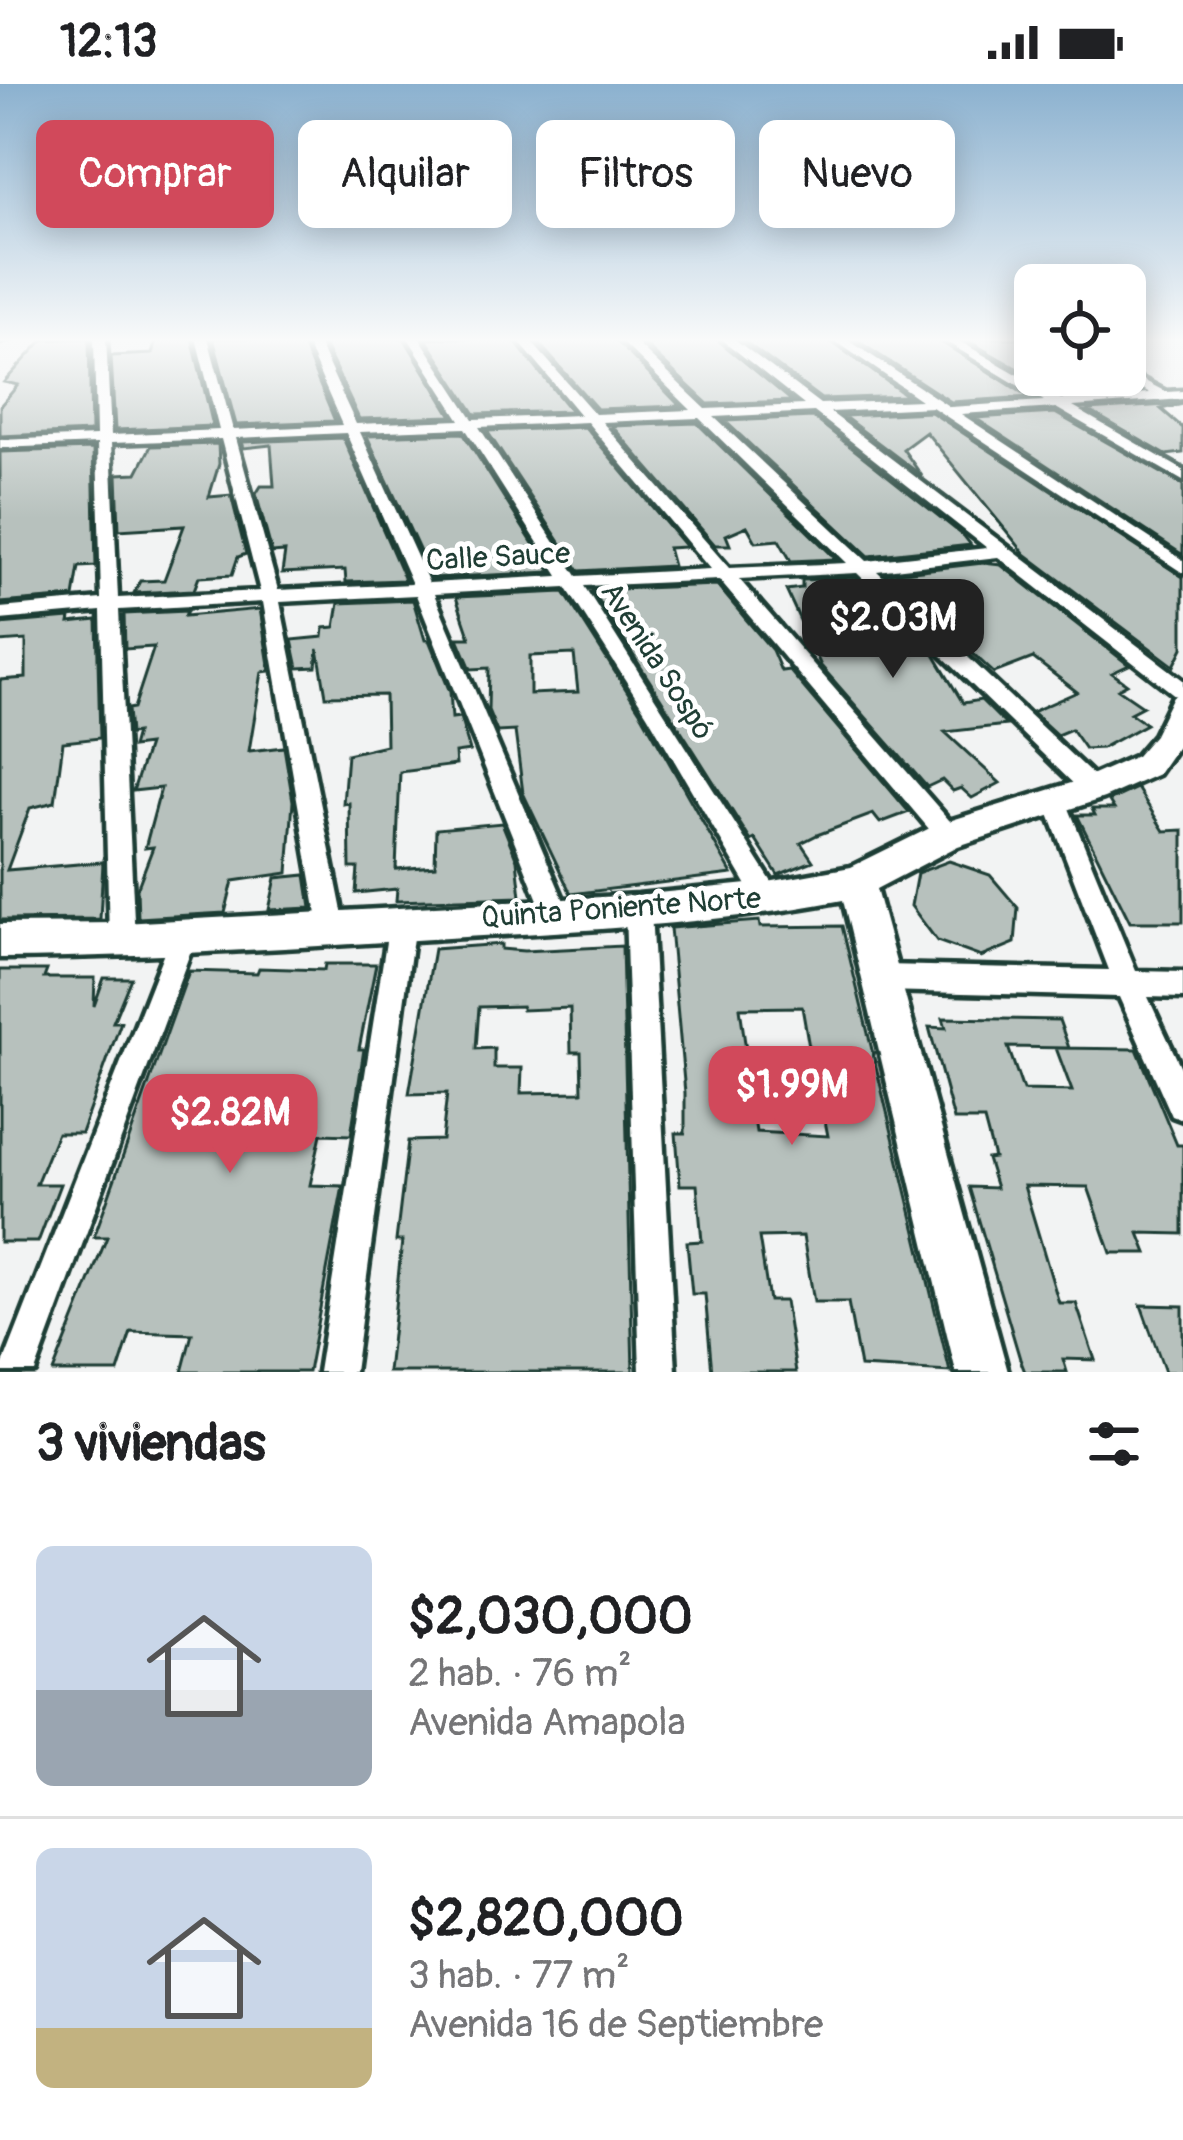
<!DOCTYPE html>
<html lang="es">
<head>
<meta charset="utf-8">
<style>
	:root { --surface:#fff; --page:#f2f2f2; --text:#202124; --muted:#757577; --line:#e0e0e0; --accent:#d1495b }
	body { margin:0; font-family:Pangolin,sans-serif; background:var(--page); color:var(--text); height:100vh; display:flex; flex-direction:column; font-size:45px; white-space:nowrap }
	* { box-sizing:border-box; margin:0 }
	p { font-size:39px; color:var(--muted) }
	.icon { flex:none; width:66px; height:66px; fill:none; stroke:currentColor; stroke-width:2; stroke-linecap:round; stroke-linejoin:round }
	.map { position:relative; height:1288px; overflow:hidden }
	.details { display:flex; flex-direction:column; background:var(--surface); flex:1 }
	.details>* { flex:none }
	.guide { position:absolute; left:36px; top:36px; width:1113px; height:108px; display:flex; gap:24px }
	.buttons { position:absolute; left:1014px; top:180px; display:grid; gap:24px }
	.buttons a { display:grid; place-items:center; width:132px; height:132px; border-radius:18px; background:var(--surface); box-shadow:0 6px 30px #0003; font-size:60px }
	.price { position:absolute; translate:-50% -102px; padding:0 27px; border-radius:24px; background:var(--accent); color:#fff; font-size:39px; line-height:78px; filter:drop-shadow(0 3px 6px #0008) }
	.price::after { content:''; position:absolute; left:50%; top:72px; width:36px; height:27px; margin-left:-18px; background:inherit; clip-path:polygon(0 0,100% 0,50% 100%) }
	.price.current { background:#222; color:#fff }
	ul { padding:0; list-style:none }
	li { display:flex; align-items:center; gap:36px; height:300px; padding:0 36px }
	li+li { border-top:3px solid var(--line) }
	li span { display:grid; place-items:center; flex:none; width:336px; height:240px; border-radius:18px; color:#555 }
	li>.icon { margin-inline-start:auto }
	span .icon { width:144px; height:144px; fill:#fffc; stroke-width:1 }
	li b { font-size:51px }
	h2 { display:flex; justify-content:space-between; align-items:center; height:144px; padding:0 36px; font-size:51px }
	.chip { padding:0 42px; border-radius:18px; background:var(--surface); box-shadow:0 6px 30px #0003; font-size:42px; line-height:108px }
	.chip.current { background:var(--accent); color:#fff }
	.status { display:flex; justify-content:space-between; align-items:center; height:84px; padding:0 60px; background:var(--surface); direction:ltr }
	.status svg { height:33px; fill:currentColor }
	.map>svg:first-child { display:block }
	.building { fill:#b7c1bd; stroke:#1f3d34; stroke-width:3; fill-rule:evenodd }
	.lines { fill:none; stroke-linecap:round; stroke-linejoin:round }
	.street-casing { stroke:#1f3d34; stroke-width:9 }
	.secondary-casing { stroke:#1f3d34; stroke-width:9 }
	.street { fill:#fff; fill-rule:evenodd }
	.secondary { fill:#fff; fill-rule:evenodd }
	.labels { text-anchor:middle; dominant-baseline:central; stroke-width:10; stroke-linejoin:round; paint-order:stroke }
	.street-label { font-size:30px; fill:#1f3d34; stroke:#fff }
</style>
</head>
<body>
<div class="status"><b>12:13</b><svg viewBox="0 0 49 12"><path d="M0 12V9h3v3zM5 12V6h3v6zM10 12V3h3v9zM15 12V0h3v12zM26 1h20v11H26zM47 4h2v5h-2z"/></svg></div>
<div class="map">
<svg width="1183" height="1288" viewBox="0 0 1183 1288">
	<rect width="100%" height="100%" fill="#f2f3f3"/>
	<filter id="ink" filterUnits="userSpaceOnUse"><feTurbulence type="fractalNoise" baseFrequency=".00833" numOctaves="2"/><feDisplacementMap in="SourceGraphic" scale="24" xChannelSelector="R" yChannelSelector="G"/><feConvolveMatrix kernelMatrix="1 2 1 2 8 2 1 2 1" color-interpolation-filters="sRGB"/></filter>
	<g filter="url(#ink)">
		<path class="building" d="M89,254L91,348L0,352V322L18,301L4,298L43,256Z
			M167,254H192L213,342L115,346L111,272L152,270L156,256Z
			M213,254H300L335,337L236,341Z
			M321,254H404L452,332L359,335Z
			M448,254H512L571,327L475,330L426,255Z
			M534,254H614L680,322L597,325Z
			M697,254H716L792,317L708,320L644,260Z
			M740,254H827L907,312L821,315Z
			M853,254H936L1029,313L951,318Z
			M963,254H1018L1035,268V291H1114L1135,306L1062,310Z
			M1183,320L1161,325L1183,344V369L1166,371L1088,326Z
			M931,328L1183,493V564L1174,582L1025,470L926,348L903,365L922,392L843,332Z
			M1055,329L1183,401V471L975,334Z
			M813,333L964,452L971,461L869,472L725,337Z
			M697,339L836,475L791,477L779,456L756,458L747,442L726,451L730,461H715L612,342Z
			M585,343L686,463L668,464L673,482L579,487L487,347Z
			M463,349L551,488L432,494L367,352Z
			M343,354L405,496L346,498L345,486L282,489L285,468L272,469L256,410L261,402H274L271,361L244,364L242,358Z
			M218,360L219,380L209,413L231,411L246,470L238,473L232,491L199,493L194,506L134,509L140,497L164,496L184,442L119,446L117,390L137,389L151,362Z
			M93,365L96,482L79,483L74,513L0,519V368Z
			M983,479L1001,481L1129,581L1112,589L1127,600L1118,605L1143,622L1130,629L1146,640L1102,664L1085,665L1071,645L1057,651L1032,628L1077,608L1033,574L994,589L887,490Z
			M855,494L933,569L963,619L981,616L1006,641L945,648L1000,699L972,714L961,704L953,707L942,696L927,703L821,582L786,506L802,504V496Z
			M717,501L772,566L781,587L789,586L909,728L880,739L873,730L817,751L801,759L813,777L778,791L755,755L751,757L592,506Z
			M564,508L643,632L732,790L571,810L523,709L515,647L497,648L488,626L489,584L471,585L458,554H470L456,513ZM574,570L578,608L530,610V572Z
			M413,516L425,556H429L450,608L452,634L460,633L470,667L455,669L456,681L400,688L396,785L435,782L436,745L502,739L517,776L521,813L396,817L397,805L356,809L358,784H350L349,719L343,720L347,670L386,661L385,611L326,612L318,565L316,583L298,584L292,556L323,553L324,544L335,543L339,519Z
			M260,525L270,587L262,588L249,667L284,663L293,717L288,789L233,797L225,829L138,834L137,805L153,763L145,764L161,704L133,707L148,661L132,663L136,649L130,650L128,625L134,624L154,563L125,565L124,530L187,527L185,532Z
			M70,534L69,539L97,536L100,654L63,658L55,718L30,724L7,786L103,778L100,835L0,836V596L26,594V556L0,558V540Z
			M1137,704L1164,747L1183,746V838H1130L1077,731H1095L1092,725H1114L1109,717Z
			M949,777L990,791L1018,824L1015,859L981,873L937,857L911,822L917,789Z
			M306,791L311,824L269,826L276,794Z
			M759,837L760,843L842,842L950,1288L860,1283L848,1218H814L803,1152L759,1153L769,1217H785L796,1288H712L705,1210H692L687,1158L702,1157L697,1101H680L676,1049H685V1009L670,844ZM802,923L809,963L746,966L740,924ZM750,1007H819L828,1052L756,1048Z
			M501,860V865L524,867L622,862L633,1288H388L402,1157H396L408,1057L442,1056L447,1009L409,1010L434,865ZM522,922V926L570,924L571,968H581L582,1008L521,1009L522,984H494V964L476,965L479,923Z
			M325,880H376L359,965H364L351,1051L321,1050L310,1101L343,1102L308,1288H182L192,1250L131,1248L118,1288H53L107,1153H94L189,887L257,889L259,884L324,886Z
			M0,886H47L44,894H95L94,922L104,894H131L113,938H121L81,1049H57L36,1100H60L38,1158H0Z
			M943,934L1059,936L1069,964L1008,963L1023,1006L1072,1007L1056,964L1137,965L1177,1061H1183V1150L1139,1149L1147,1169H1111L1088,1103L1024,1102L1059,1219H1076L1095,1276L1063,1275L1067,1288H1025L1020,1275L969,1103L996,1104L987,1075L994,1074L984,1036H954L929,943L946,944Z
			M1141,1221L1183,1222V1288H1165Z"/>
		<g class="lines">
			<defs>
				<path id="street" d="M0,254H14L0,258Z
					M94,254H106L111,351L219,346L196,254H208L233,346L342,341L304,254H316L356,340L460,336L408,254H420L473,335L580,331L516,254H528L595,330L691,326L618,254H631L706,325L804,321L720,254H733L820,320L921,316L831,254H845L950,323L1044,317L940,254H954L1061,315L1150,309L1118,291L1128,288L1166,308L1183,307V315L1073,323L1183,386V397L1056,324L961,330L1183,476V489L932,323L830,328L1183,596V614L1176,612L998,473L877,487L1101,699L1104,705L1101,711L1093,714L1085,711L857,489L739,495L956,744L960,751L956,758L948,761L940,758L719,496L584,502L777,806L780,814L777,822L768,825L759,822L647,630L566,503L434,510L570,831L566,839L557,843L548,839L544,831L416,511L280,518L345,842L341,850L332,854L323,850L319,842L263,518L119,526L135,856L131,865L122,868L113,865L109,856L101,527L0,536V524L101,515L97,360L0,364V356L96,352ZM814,328L987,464L867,477L714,333ZM699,334L847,479L729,484L602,338ZM587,338L710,485L577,492L479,343ZM465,344L559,492L429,499L360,348ZM346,349L412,500L278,506L236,354ZM221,355L260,507L118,514L111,359Z
					M1055,708L1063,710L1066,717L1136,887L1183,888V914L1148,913L1183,988V1036L1172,1032L1119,913L884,907L874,903L871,894L874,885L884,881L1109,886L1044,717L1047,710Z
					M638,815L647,819L651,827L676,1288H640L625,827L629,819Z
					M402,827L411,831L415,839L354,1288H318L389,839L393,831Z
					M184,838L193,842L197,850L35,1288H0L171,850L175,842Z"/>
				<path id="secondary" d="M1183,609V654L1158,690L1104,714L958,762L876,805L1008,1288H956L843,816C707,842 569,847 431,855C288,864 144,873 0,874V840L122,839L638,811L768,798L851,783L936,741L1084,695L1136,672L1154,651L1173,612Z"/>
			</defs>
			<use href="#street" class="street-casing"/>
			<use href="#secondary" class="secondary-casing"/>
			<use href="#street" class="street"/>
			<use href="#secondary" class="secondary"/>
		</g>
	</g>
	<linearGradient id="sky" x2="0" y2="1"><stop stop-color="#8bb1cf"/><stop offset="0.59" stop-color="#f9fafa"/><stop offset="1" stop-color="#f9fafa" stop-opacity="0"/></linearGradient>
	<rect width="1183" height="434" fill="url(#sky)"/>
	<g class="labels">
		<g class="street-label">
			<text transform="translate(498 473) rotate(-3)">Calle Sauce</text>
			<text transform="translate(657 577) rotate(57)">Avenida Sospó</text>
			<text transform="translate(621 824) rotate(-4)">Quinta Poniente Norte</text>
		</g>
	</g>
</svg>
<div class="buttons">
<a><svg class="icon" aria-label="locate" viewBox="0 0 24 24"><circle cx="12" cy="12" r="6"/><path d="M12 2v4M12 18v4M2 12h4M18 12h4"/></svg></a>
</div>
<b class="price current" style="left:893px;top:597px">$2.03M</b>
<b class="price" style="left:792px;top:1064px">$1.99M</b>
<b class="price" style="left:230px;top:1092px">$2.82M</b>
<div class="guide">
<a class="chip current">Comprar</a>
<a class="chip">Alquilar</a>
<a class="chip">Filtros</a>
<a class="chip">Nuevo</a>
</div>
</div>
<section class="details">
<h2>3 viviendas<svg class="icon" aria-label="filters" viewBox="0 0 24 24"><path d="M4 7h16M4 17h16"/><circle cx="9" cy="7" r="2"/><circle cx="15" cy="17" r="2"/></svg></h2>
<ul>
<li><span style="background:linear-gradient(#c9d6e8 60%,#9aa5b1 0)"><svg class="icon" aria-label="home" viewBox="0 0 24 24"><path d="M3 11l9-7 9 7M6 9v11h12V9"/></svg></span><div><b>$2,030,000</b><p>2 hab. · 76 m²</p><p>Avenida Amapola</p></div></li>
<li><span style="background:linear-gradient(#c9d6e8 75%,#c2b280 0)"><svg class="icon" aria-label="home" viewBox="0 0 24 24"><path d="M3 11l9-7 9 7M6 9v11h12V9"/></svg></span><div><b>$2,820,000</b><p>3 hab. · 77 m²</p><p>Avenida 16 de Septiembre</p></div></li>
</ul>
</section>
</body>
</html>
